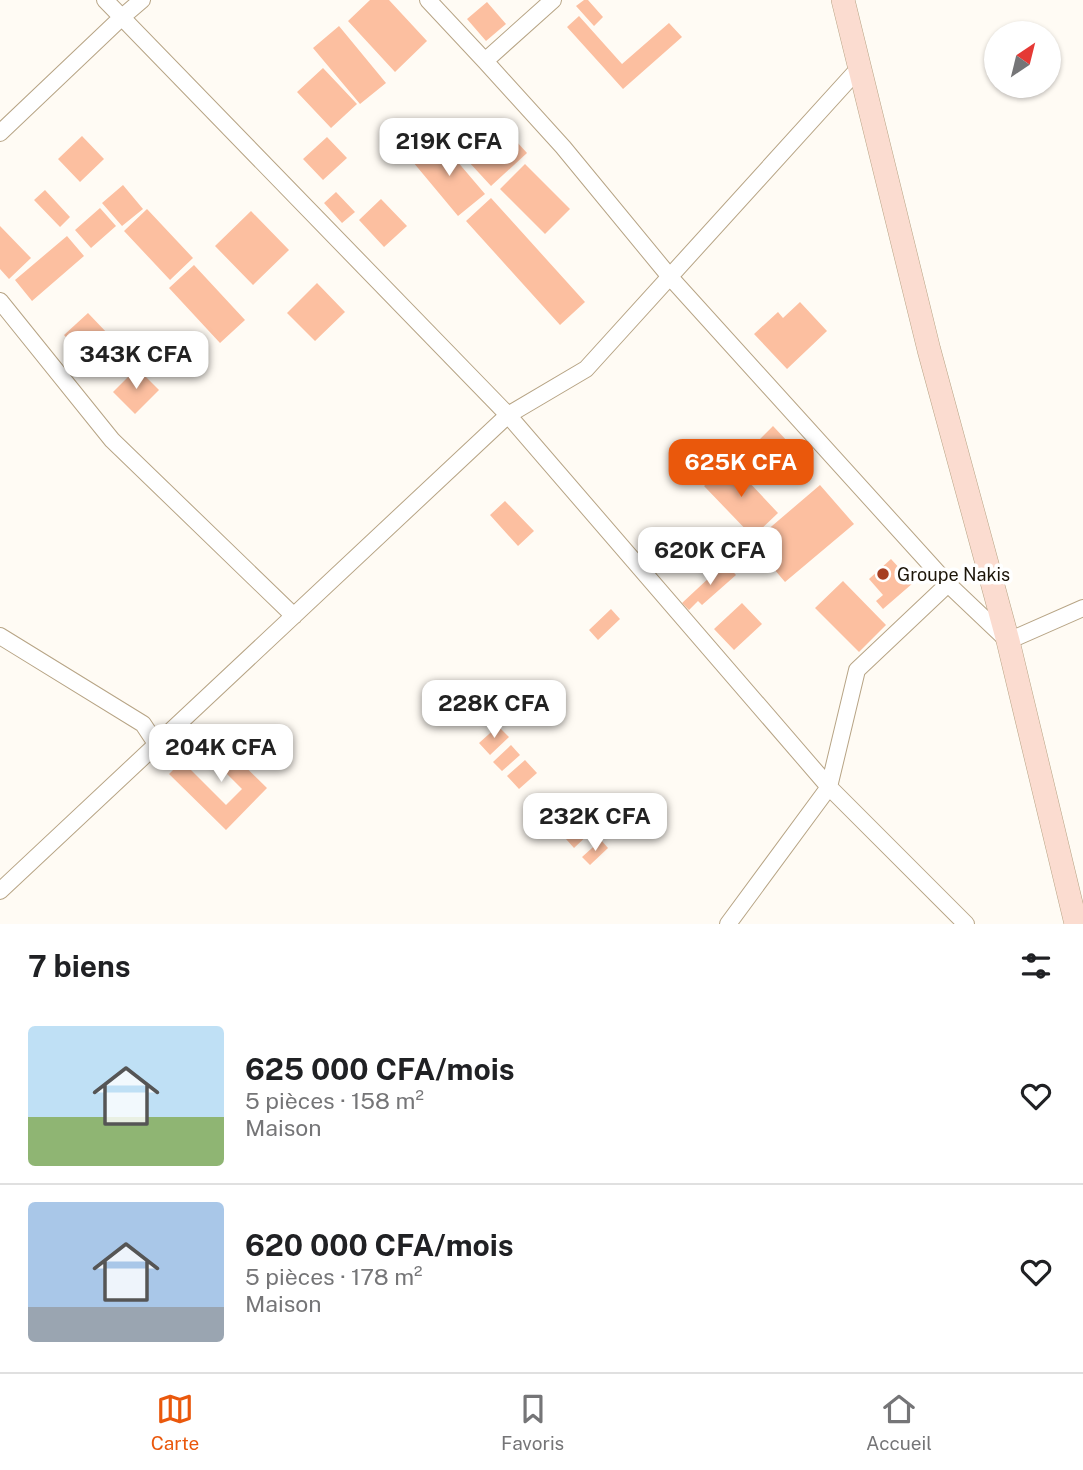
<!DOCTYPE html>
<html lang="fr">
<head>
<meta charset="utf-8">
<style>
	:root { --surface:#fff; --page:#f6f6f6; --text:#202124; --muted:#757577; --line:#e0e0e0; --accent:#ea580c }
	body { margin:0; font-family:"Public Sans",sans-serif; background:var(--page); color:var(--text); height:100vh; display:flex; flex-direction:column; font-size:26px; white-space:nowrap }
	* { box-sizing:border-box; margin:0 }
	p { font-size:23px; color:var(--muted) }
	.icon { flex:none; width:38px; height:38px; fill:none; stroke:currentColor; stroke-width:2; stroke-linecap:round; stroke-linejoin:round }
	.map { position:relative; height:924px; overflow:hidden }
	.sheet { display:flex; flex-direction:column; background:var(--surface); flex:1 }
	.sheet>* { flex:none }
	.needle { width:46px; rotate:35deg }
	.buttons { position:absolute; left:984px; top:21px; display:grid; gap:14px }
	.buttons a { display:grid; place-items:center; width:77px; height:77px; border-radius:50%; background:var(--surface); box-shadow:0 2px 5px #0004; font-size:35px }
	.price { position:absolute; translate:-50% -60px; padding:0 16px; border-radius:14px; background:#fff; color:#222; font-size:23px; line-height:46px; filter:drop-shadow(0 2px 4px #0008) }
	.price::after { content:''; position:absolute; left:50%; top:42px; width:21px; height:16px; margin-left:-10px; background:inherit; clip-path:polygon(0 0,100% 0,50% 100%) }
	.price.current { background:var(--accent); color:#fff }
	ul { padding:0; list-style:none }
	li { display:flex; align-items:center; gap:21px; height:175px; padding:0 28px }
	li+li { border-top:2px solid var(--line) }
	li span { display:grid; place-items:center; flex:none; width:196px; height:140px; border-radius:7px; color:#555 }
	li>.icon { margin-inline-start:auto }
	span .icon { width:84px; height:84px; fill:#fffc; stroke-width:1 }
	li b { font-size:30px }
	h2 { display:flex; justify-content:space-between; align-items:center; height:84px; padding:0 28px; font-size:30px }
	.menu { display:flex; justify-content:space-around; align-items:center; height:98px; border-top:2px solid var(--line); background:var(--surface); font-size:19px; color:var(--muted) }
	.menu a { display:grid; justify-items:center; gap:4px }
	.menu .current { color:var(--accent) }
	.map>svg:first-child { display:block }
	.building { fill:#fcbfa0 }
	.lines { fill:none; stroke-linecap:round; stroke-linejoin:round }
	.minor-casing { stroke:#b7a485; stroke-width:18 }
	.secondary-casing { stroke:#b7a485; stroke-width:24 }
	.minor { stroke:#fff; stroke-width:16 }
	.secondary { stroke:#fbdcd0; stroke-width:23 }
	.poi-dot { fill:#a73f22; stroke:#fff; stroke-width:2.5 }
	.labels { text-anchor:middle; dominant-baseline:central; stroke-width:7; stroke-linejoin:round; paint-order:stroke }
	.poi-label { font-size:18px; fill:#1c1509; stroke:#fff; text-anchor:start }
</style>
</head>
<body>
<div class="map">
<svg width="1083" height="924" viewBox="0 0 1083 924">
	<rect width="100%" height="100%" fill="#fffbf4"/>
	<path class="building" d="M370,0H389L427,41L395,72L348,21Z
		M584,0H588L603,17L594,26L576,6Z
		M487,2L506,24L486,41L467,19Z
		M579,16L622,64L669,23L682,37L623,89L567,27Z
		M339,26L386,83L360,104L313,48Z
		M323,68L357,104L331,128L297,92Z
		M504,128L527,153L491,186L468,161Z
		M82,136L104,159L80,182L58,159Z
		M327,137L347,158L323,180L303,159Z
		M439,140L485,194L458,216L413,162Z
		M525,164L570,209L545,234L500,189Z
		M123,185L143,209L122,226L102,203Z
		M45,190L70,217L60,227L34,200Z
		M336,192L355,212L342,223L324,203Z
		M491,198L585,302L560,325L466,221Z
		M381,199L407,226L384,247L359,220Z
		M100,208L116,226L91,248L75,230Z
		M147,209L193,258L170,280L124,231Z
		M251,211L289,250L253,285L215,246Z
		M0,226L31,258L9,279L0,269Z
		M67,236L84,256L32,301L15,280Z
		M194,265L245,320L220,343L169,288Z
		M317,283L345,312L315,341L287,313Z
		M800,302L827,331L787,369L754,334L778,312L783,318Z
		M88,313L108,334L84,357L64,335Z
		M137,368L159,390L135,414L113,392Z
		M773,426L805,460L789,474L758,441Z
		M730,462L778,513L753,537L704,486Z
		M820,485L854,524L785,582L752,543Z
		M505,501L534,531L518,546L490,515Z
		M891,559L913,583L883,609L876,601L883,595L869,579Z
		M725,563L736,575L702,605L698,601L689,610L682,603Z
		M843,581L886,625L859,652L815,608Z
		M742,603L762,624L734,650L714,629Z
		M611,609L620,619L598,640L589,630Z
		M498,726L509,737L490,755L479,743Z
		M210,732L267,788L226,830L169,774L182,761L226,805L242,789L197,744Z
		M511,745L520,755L502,771L493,762Z
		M525,760L537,773L519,789L507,776Z
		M568,805L576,814L559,831L550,822Z
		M584,822L592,831L574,848L566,839Z
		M601,840L608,848L590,865L582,857Z"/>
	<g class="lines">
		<defs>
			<path id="minor" d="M105,0L508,415L829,787L966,924
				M428,0L485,61L563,147L670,277L948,584L1008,641L1083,608
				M485,61L553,0
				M0,133L121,18L142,0
				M0,301L112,440L294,616
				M0,636L143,724L157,745
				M0,891L508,415L586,369L860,67
				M728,924L829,787L857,670L948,584"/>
			<path id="secondary" d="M843,0L929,350L1008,641L1076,924"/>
		</defs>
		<use href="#minor" class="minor-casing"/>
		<use href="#secondary" class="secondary-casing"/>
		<use href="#minor" class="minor"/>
		<use href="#secondary" class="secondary"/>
	</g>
	<circle class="poi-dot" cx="883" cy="574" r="7"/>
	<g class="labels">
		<g class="poi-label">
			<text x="897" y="574">Groupe Nakis</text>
		</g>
	</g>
</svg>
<div class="buttons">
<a><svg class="needle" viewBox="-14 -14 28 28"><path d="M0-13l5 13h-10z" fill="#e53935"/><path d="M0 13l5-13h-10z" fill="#757577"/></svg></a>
</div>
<b class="price" style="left:449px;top:178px">219K CFA</b>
<b class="price" style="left:136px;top:391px">343K CFA</b>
<b class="price current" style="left:741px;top:499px">625K CFA</b>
<b class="price" style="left:710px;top:587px">620K CFA</b>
<b class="price" style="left:494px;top:740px">228K CFA</b>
<b class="price" style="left:221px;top:784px">204K CFA</b>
<b class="price" style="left:595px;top:853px">232K CFA</b>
</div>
<section class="sheet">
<h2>7 biens<svg class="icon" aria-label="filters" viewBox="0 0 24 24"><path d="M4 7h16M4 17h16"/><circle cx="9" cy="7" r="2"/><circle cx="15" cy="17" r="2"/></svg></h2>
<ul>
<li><span style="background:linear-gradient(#bfe0f5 65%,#8fb573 0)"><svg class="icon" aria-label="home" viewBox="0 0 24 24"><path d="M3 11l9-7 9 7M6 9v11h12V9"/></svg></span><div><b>625 000 CFA/mois</b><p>5 pièces · 158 m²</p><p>Maison</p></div><svg class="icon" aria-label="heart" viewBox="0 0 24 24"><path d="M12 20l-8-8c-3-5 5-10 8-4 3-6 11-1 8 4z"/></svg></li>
<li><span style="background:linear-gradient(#a9c7e8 75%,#9aa5b1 0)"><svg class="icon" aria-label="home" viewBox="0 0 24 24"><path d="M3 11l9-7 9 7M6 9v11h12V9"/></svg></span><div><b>620 000 CFA/mois</b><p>5 pièces · 178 m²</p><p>Maison</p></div><svg class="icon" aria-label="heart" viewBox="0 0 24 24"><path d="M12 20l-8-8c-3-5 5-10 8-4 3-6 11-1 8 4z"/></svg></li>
</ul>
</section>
<nav class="menu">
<a class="current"><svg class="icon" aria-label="map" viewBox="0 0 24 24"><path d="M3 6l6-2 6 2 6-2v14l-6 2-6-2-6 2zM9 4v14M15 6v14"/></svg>Carte</a>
<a><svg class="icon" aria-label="saved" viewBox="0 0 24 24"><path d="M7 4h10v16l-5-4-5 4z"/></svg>Favoris</a>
<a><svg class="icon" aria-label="home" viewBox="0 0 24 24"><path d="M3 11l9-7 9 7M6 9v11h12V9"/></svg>Accueil</a>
</nav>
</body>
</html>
